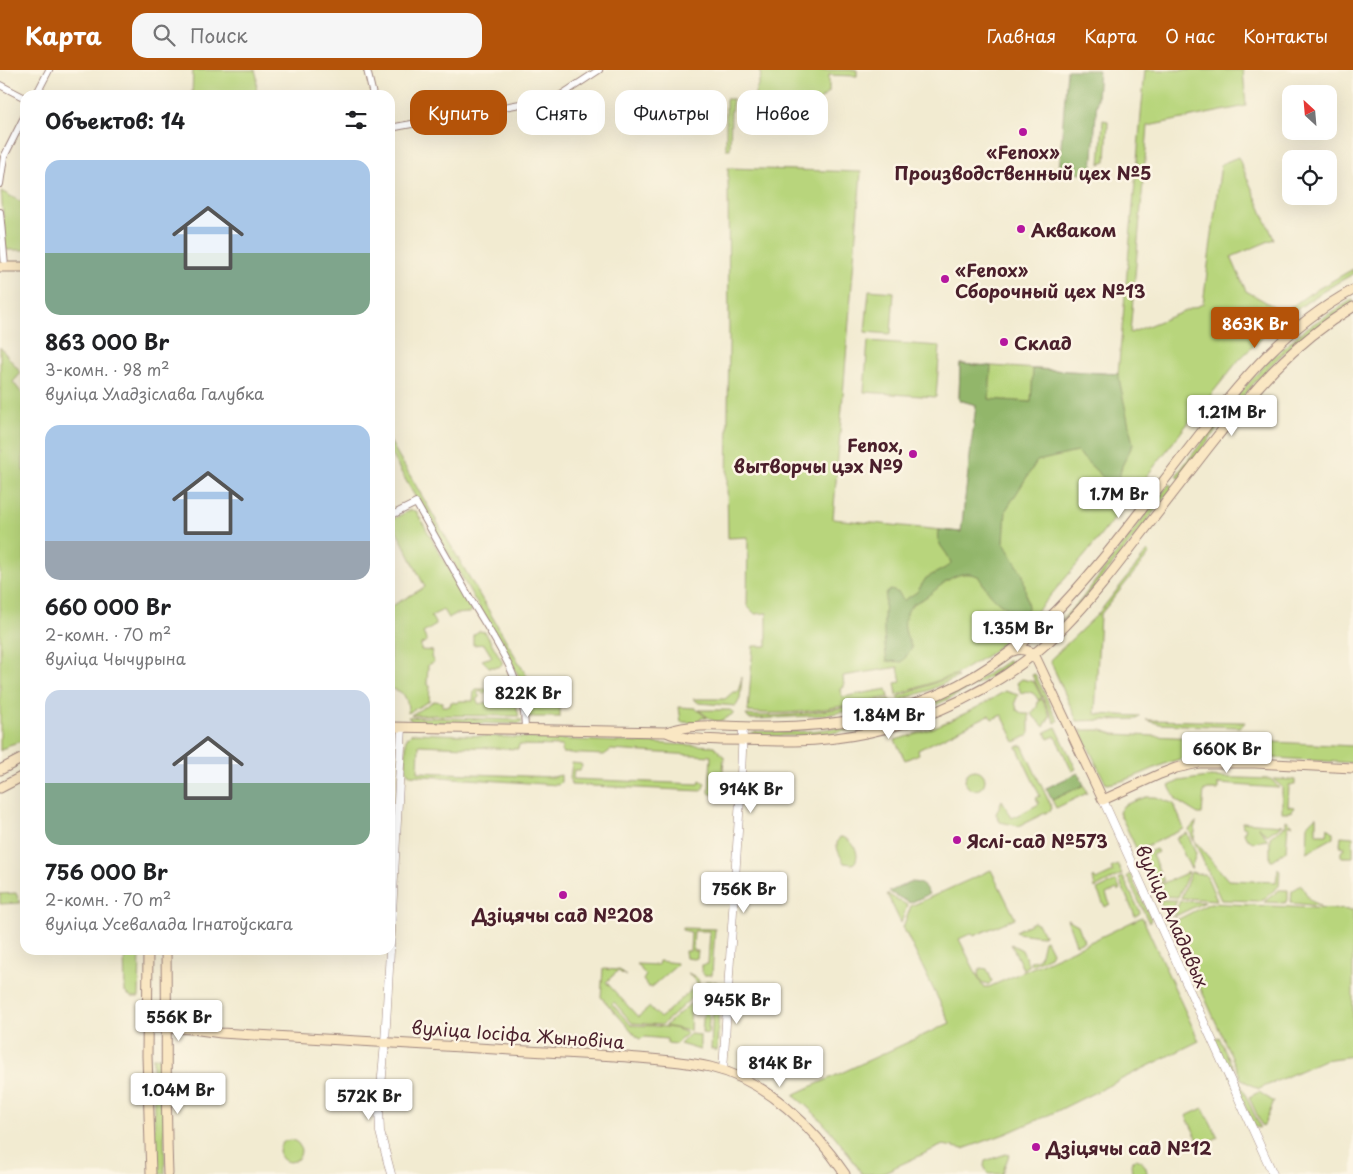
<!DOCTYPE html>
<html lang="ru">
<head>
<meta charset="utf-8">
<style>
	:root { --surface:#fff; --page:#f6f6f6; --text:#202124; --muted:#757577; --accent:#b45309 }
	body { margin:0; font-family:"Playpen Sans",sans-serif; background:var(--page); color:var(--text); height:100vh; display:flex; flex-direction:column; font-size:19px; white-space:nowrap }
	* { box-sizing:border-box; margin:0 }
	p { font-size:16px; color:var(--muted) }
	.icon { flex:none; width:28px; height:28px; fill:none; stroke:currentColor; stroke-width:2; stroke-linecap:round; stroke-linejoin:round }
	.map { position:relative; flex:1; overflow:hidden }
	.panel { position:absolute; left:20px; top:20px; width:375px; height:865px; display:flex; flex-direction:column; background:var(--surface); border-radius:15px; box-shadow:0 5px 20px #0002 }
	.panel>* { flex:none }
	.hud { position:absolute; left:410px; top:20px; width:475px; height:45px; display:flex; gap:10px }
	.needle { width:32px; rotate:334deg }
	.tools { position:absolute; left:1282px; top:15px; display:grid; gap:10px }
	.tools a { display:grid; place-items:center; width:55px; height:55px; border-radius:10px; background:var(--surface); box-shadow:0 5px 20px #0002; font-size:25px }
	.price { position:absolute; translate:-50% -42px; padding:0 11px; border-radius:5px; background:#fff; color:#222; font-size:16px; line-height:32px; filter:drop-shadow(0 1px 2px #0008) }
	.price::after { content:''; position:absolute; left:50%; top:30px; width:15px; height:11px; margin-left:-8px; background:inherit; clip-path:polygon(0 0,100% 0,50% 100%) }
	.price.active { background:var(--accent); color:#fff }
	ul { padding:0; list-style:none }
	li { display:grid; align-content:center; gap:10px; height:265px; padding:0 25px }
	li span { display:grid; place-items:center; height:155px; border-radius:15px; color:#555 }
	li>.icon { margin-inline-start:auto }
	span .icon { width:90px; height:90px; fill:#fffc; stroke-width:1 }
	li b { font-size:21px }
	h2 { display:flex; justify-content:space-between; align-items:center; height:60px; padding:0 25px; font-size:21px }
	.chip { padding:0 18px; border-radius:15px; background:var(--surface); box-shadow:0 5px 20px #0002; font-size:18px; line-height:45px }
	.chip.active { background:var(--accent); color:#fff }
	header { display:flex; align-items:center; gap:30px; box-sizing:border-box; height:70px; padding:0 25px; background:var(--accent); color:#fff }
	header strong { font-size:24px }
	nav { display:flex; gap:28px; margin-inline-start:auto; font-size:18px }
	.search { width:350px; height:45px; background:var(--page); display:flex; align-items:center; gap:12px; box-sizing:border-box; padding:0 18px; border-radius:15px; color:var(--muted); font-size:19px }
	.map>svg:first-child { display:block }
	.green { fill:#b8d57b; stroke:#817a53 }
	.forest { fill:#92b66b; stroke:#6e6a4b }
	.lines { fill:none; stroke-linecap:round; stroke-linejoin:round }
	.minor-casing { stroke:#9e857e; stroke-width:8 }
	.tertiary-casing { stroke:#9e857e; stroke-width:9 }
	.secondary-casing { stroke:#9e857e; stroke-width:11 }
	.minor { stroke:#fff; stroke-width:6 }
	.tertiary { stroke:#fff; stroke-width:8 }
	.secondary { stroke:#fae7c3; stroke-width:9 }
	.poi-dot { fill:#b5179e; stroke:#fcf5e5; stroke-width:2 }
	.labels { text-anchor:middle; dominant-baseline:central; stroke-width:5; stroke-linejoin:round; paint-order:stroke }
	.poi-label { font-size:18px; font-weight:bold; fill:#4a1f2b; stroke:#fcf5e5; text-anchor:start }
	.street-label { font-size:18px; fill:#4a1f2b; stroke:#fcf5e5 }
</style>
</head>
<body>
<header>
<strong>Карта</strong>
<div class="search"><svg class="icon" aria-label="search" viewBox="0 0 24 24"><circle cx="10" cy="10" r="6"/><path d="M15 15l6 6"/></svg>Поиск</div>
<nav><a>Главная</a><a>Карта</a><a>О нас</a><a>Контакты</a></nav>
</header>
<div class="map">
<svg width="1353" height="1104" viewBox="0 0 1353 1104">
	<rect width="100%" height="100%" fill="#fcf5e5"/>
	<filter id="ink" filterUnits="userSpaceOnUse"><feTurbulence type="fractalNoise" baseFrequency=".02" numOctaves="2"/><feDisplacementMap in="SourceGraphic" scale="10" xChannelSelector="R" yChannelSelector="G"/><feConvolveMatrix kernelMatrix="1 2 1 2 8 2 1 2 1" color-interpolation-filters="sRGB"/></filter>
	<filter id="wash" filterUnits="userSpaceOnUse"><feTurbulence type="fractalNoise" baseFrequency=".0096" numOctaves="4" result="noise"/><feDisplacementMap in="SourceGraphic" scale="20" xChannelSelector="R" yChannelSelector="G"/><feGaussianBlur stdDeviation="1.12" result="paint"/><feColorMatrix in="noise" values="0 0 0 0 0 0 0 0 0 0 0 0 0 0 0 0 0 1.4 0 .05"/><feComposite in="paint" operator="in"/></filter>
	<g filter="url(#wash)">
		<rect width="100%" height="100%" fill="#f2ebd1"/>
		<path class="green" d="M193,0H255L257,7L256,25H192Z
			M758,0H857V6L829,5V22L783,61L754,27L761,5Z
			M1145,0H1243L1246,36L1148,56L1130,263L1203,234L1221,94L1238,87L1274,169L1231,187L1246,221L1284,242L1309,224L1353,199V204C1310,227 1273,255 1238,291L1185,357L1087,483L1032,547L991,583L957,604L897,625L895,613L901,612L898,597L843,606L844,617L841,619L842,627L887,619L889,627C845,636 792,647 748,642L753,576H767V543L755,544L747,536L748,467L728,468L727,414L729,275L728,98L861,102L833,449L961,462L977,335L959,330L960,294L1118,304Z
			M726,29H733L731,42L730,79H726Z
			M1103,50L1108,51L1106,92L1100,94Z
			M1,121L25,134V180H6Z
			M869,220L894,222L891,264L865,262Z
			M1353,229V234C1332,247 1312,259 1293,275C1248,312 1215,363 1179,409L1176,406L1242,320L1271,289L1305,259Z
			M868,271L940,276L936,327L864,322Z
			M0,277L21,303L13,312L24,326L23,401H25V670L9,675L0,681Z
			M390,371L543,634L560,638V647H529L525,625L520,608L390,383Z
			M1169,414L1173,417C1131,471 1091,527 1040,573L1081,530Z
			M410,440L416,441L472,540L469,544L468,543L456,544L448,548L443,540L431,546L436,555L423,563L426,569V572L421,574V580L433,581L431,587L434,592L428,595L427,614L430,616L429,631L408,643C408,630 405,620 390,619V537L425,517L392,451L395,448Z
			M1148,481L1150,483L1100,545L1095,644L1140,646L1137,649L1077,651L1050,590L1097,545Z
			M479,561L485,562L502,591V594L499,597H489L482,590L492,587L484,574L473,575V565Z
			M1009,590L1011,593C932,647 849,671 753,665L751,663C761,660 774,662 785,662C799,662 813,661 827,659C894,652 954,628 1009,590Z
			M1035,604L1058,651L1055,653L1032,605Z
			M955,605L958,607L927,621L900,630L897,627Z
			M497,607L498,609L504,607L511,616L519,646L411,645L434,631L442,632V636H450L451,632L458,633V631H473L474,621L476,619H486L488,621L483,624L481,620L477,623L480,627L476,629L479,634L487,632L490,635L501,628L498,623L500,621L497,616L492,618L490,615L496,612L495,609Z
			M742,607L740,629L736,636L699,633L693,629H725L733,622H738Z
			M1022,609L1034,612L1042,628L1038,630C1035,622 1028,620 1021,623L1017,613Z
			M1005,621L1018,625L1015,632L1017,640L1023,644H1029V665L1015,672L1002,645L992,649L989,645L918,680L919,684L905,690L895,670C935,659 970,643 1005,621Z
			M890,629V633L888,634L825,645L757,649H749L746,645C789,649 847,637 890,629Z
			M1042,629L1050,646L1044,657L1031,644L1037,637L1038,631Z
			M679,637L695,638L707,648H701L699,653L681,652Z
			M699,640H730L734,643C716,655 716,654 699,640Z
			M408,647L522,650L521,653L518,654L414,652L411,651Z
			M1146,650L1245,652L1243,655L1239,657L1160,654Z
			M1056,657L1076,699L1072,701L1055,666L1048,669L1045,662Z
			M1080,660H1102L1114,664L1353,676V693L1216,684C1197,685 1179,688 1162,695C1142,703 1126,712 1106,714Z
			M415,663L714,676L724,687L721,724H710L709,722L711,686L611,680L604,685L562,683V676L519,675L518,679L419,675L418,702L553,707L561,705V712L558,715L410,705L406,700V669L411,664Z
			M1022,675L1052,738L1051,740L1019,756L1000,752L996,744L1002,730L1012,748L1039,734L1036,728L1040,726L1017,677Z
			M572,693L581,694L582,696L580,700H574L573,709L699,714L700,710L705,713L702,721L571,715L570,709Z
			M965 710a10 10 0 1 1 20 0a10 10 0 1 1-20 0Z
			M1208,707L1271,709L1279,718L1218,714V720H1204L1202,744H1198L1177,731L1169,716L1179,711Z
			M1273,709L1295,710V715H1289L1288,736L1294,737L1291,742H1282V717Z
			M1084,715L1087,723L1056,738L1052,730Z
			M1146,727H1156L1174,734L1184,759L1137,780L1119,742L1124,735Z
			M1316,746V764H1327L1328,757L1333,762V768L1307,782L1308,754Z
			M1286,750L1293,755H1288L1286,781L1273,790H1270V767L1286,755Z
			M1196,752L1194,770L1228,810L1276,812L1278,798L1280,800L1279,816L1265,828L1258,831L1221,830L1189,760Z
			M1242,752L1282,755L1267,765L1258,756L1268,770L1253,772L1246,768L1244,763L1246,758L1243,757Z
			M1187,763L1196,784L1191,799L1176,768Z
			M1341,766L1353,767V787H1341V782L1345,777L1340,776Z
			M840,767C852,767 863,786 853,794L844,793C840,784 833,776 840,767Z
			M1156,779L1158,782L1152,785L1164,811L1153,815L1139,786Z
			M1118,795L1122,804L1095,818L1093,808L1094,807L1096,810L1113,802L1111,798Z
			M991,800L1015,848L974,866L972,863L959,869L983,917H989L1088,873L1142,847L1199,971L1053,1043L1005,1064L963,1079L943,1075L880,1104H862C842,1074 822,1047 793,1025L950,953L903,857L911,836Z
			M1189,802L1178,827L1158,826L1154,817Z
			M1191,802L1206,805L1217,830L1181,828Z
			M1130,804L1151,849L1149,853L1127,806Z
			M1123,807L1140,842L1139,844L1135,846L1119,809Z
			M1116,811L1120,819L1118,821L1117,819L1106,824L1110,834L1105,837L1097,820Z
			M1301,815L1310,830L1320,836L1291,833L1292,821Z
			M1279,820H1288V830L1285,833L1264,832Z
			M16,823L20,833L0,834V824Z
			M887,824L907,835L901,853Z
			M1159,830H1177L1169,849Z
			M1180,831L1205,832L1173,847Z
			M1210,833L1353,840V986L1324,990L1259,1019L1242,1010L1171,853Z
			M1067,849L1078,855L1084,871L1076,874Z
			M1034,852L1039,855L1044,865L1042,866L1017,863L1016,861Z
			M682,858L715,859L712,905H704L702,902V895L708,894L710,861H694L693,881H698L697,888L694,889L686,888L685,881H690L691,862L682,860Z
			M1046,870L1052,882L1050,886L1031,895L1030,891L1037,890L1041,884L1044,871Z
			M1011,874L1022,880L1029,896L1023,899Z
			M124,880H140L139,927H131L125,922Z
			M659,891L677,893V895L652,917H648L643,910L646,905L636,894L658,895Z
			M980,898L987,899L992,911L988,915L981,913L978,904Z
			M603,899L620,900L626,906L618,901L606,912L638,947L650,937L660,948L698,914L688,903C700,909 700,909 698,922L662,955L632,953L614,932L612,934L631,955C646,956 674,955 687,963L676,974L667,973V969L645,967L639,969L601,927Z
			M706,911H712L708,964L702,963Z
			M714,911L719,913L720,917L717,981L711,979Z
			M691,933L690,961L665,956Z
			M690,964L700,965V980L680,974Z
			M1219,967L1260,1057L1259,1058L1255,1057L1214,969Z
			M153,987H163L165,1104H155Z
			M1259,1022L1274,1032L1264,1055L1262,1056L1249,1027Z
			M1203,1038L1218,1067L1201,1076L1186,1046Z
			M279 1081a11 11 0 1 1 22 0a11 11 0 1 1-22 0Z
			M1006,1084L1009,1085L1002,1104H988L984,1096L985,1091Z
			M1136,1089C1143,1092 1147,1096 1147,1104H1132L1131,1093L1133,1090Z"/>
		<path class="forest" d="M1067,0H1099L1092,101L1086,104L1059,102Z
			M960,294L991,296L989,329L1031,332L1033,299L1118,304L1133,374L1122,396L1118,413L1110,414L1077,382L1037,391L1006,440L1004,473L1023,505L1028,537L1027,542L1022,546C997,533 993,530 978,506C954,497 941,518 923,529C917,532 911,534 908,541C901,555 906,565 912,578L902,592L887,591C883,569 883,545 886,523L891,520L899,523L903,531L917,522L926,508L947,497L951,493C946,478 935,476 938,460L961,462L976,335L959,330Z
			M1078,703L1084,715L1052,730L1046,718Z
			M910,812C921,812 925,816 929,824L910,833L889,822Z"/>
	</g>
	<g filter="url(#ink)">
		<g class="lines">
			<defs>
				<path id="minor" d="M367,0L373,25
					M0,15L25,28
					M36,25L49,0
					M390,58L558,27L599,0
					M0,114L4,87L25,45
					M0,142L5,196
					M392,445L416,433C434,465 453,498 471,530C494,569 526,612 525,660"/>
				<path id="tertiary" d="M1103,730L1273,1104
					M723,1001L740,729L743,657
					M391,1104L380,1062L379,1038L385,973L402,657"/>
				<path id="secondary" d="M0,197H25
					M1013,581C1021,578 1028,580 1034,584L1103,730L1160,704L1176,698L1199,693H1255L1353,698
					M390,657L666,662C698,651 736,658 769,657C834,657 900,645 958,615C1031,577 1078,521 1128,457C1152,426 1176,395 1200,364C1245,306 1287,256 1353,220
					M666,662C684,670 701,669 721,670C745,670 770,671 795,671C894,669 993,628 1064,557C1090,531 1113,501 1136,471C1160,440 1184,409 1208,378C1252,322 1291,274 1353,237
					M0,700L25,687
					M0,718L25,705
					M148,880L147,986L151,1104
					M166,880C167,955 165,1029 168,1104
					M147,957L192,959L221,963L615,986C647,989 679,990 710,997C767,1010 814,1058 845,1104"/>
			</defs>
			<use href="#minor" class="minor-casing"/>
			<use href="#tertiary" class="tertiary-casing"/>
			<use href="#secondary" class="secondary-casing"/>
			<use href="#minor" class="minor"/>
			<use href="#tertiary" class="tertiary"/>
			<use href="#secondary" class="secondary"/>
		</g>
	</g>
	<g class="poi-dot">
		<circle cx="1023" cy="62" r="5"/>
		<circle cx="1021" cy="159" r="5"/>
		<circle cx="945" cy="209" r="5"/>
		<circle cx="1004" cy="272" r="5"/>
		<circle cx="913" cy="384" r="5"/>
		<circle cx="957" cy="770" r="5"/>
		<circle cx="563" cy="825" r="5"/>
		<circle cx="1036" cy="1077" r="5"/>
	</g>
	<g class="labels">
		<g class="poi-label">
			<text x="1023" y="81" text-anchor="middle">«Fenox»<tspan x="1023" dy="21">Производственный цех №5</tspan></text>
			<text x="1031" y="159">Акваком</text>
			<text x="955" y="199">«Fenox»<tspan x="955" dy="21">Сборочный цех №13</tspan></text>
			<text x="1014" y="272">Склад</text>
			<text x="903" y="374" text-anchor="end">Fenox,<tspan x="903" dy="21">вытворчы цэх №9</tspan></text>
			<text x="967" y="770">Яслі-сад №573</text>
			<text x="563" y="844" text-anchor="middle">Дзіцячы сад №208</text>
			<text x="1046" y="1077">Дзіцячы сад №12</text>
		</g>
		<g class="street-label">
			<text transform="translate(1173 846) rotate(66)">вуліца Аладавых</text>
			<text transform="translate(518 964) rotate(4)">вуліца Іосіфа Жыновіча</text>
		</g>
	</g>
</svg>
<div class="tools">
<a><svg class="needle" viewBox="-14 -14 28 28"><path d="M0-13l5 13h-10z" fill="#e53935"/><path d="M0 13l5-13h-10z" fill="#757577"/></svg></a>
<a><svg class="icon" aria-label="locate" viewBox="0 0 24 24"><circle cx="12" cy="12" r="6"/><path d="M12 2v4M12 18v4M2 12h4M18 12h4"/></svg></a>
</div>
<b class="price active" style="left:1255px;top:279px">863K Br</b>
<b class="price" style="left:1232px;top:367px">1.21M Br</b>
<b class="price" style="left:1119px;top:449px">1.7M Br</b>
<b class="price" style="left:1018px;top:583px">1.35M Br</b>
<b class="price" style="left:528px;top:648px">822K Br</b>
<b class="price" style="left:889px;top:670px">1.84M Br</b>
<b class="price" style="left:1227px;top:704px">660K Br</b>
<b class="price" style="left:751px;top:744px">914K Br</b>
<b class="price" style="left:744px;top:844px">756K Br</b>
<b class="price" style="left:737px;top:955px">945K Br</b>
<b class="price" style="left:179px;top:972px">556K Br</b>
<b class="price" style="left:780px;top:1018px">814K Br</b>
<b class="price" style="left:178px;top:1045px">1.04M Br</b>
<b class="price" style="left:369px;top:1051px">572K Br</b>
<div class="hud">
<a class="chip active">Купить</a>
<a class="chip">Снять</a>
<a class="chip">Фильтры</a>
<a class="chip">Новое</a>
</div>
<section class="panel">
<h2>Объектов: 14<svg class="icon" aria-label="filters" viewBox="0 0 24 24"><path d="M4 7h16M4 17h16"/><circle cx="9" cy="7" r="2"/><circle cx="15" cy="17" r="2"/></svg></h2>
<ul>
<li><span style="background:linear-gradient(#a9c7e8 60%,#7fa58c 0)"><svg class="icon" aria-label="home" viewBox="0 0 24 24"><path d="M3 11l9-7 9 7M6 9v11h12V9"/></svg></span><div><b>863 000 Br</b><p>3-комн. · 98 m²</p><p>вуліца Уладзіслава Галубка</p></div></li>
<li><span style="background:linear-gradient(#a9c7e8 75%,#9aa5b1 0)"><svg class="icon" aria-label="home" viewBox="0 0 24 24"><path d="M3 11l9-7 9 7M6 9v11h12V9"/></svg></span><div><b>660 000 Br</b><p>2-комн. · 70 m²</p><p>вуліца Чычурына</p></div></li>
<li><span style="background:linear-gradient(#c9d6e8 60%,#7fa58c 0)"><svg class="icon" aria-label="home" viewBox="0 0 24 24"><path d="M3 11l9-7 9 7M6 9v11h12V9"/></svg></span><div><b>756 000 Br</b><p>2-комн. · 70 m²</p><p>вуліца Усевалада Ігнатоўскага</p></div></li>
</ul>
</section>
</div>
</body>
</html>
